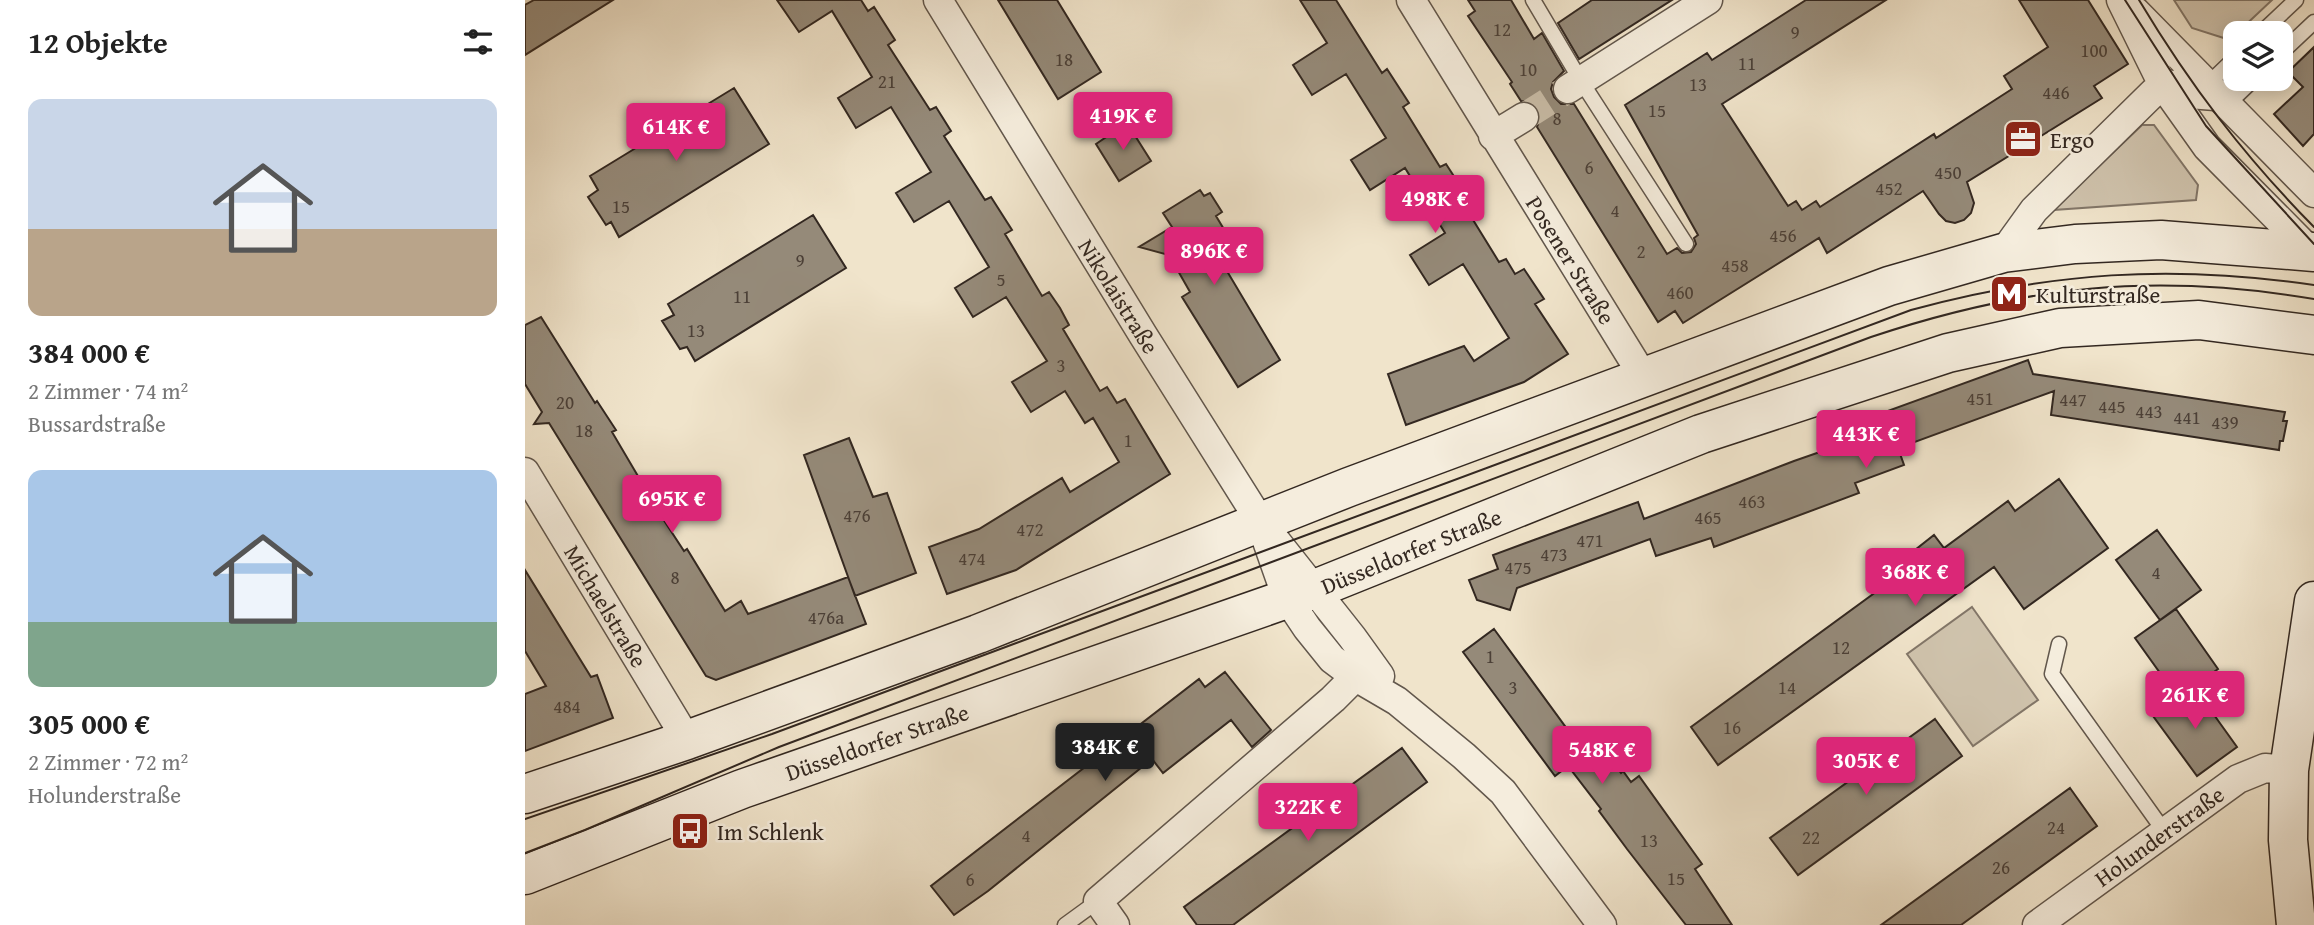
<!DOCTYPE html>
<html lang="de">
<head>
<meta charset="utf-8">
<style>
	:root { --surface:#fff; --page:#f6f6f6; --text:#222; --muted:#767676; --accent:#db2777 }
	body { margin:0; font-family:"Gentium Book Plus",serif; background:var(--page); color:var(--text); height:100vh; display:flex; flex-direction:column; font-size:26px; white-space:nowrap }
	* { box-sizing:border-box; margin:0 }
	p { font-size:23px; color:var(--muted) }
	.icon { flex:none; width:38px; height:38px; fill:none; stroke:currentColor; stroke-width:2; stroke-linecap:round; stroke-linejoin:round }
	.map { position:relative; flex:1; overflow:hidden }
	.sheet { display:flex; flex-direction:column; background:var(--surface); width:525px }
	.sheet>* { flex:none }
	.tools { position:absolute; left:1698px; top:21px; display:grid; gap:14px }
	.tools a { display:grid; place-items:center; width:70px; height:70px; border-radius:14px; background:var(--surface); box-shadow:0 4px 18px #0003; font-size:35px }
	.price { position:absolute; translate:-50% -60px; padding:0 16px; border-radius:7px; background:var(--accent); color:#fff; font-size:23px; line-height:46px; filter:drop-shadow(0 2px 4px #0008) }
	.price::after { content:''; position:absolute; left:50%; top:42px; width:21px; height:16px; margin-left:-10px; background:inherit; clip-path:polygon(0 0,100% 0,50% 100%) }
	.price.on { background:#222; color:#fff }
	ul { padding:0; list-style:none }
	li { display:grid; align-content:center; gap:14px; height:371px; padding:0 28px }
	li span { display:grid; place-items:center; height:217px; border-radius:14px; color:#555 }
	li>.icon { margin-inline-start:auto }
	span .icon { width:126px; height:126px; fill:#fffc; stroke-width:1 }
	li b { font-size:30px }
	h2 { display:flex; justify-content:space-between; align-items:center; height:84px; padding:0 28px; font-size:30px }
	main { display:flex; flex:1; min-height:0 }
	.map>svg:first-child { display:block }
	.green { fill:#d0c4ae; stroke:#827668; stroke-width:2 }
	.building { fill:#958a79; stroke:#332821; stroke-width:2 }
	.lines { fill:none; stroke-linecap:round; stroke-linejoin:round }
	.minor-tunnel { stroke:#cabea9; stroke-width:28; stroke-dasharray:28 14; stroke-linecap:butt }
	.service-casing { stroke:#62574c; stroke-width:17 }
	.minor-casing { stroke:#62574c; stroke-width:31 }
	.secondary-casing { stroke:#332821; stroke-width:41 }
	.service { stroke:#f5eddd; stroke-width:14 }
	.minor { stroke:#f5eddd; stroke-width:28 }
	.secondary { stroke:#f5eddd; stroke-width:38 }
	.tram { stroke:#332821; stroke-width:2 }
	.labels { text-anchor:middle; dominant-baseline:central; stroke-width:5; stroke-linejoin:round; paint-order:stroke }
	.number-label { font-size:19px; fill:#4c4037 }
	.poi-label { font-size:23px; fill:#332821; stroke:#f5eddd; text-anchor:start }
	.street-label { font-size:23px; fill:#332821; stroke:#f5eddd }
</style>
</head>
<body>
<main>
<section class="sheet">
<h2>12 Objekte<svg class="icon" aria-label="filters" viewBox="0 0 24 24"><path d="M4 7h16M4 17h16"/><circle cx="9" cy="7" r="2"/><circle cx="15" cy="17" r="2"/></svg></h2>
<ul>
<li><span style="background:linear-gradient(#c9d6e8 60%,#b9a48a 0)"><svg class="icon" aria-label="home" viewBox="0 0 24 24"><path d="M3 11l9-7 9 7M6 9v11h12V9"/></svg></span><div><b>384 000 €</b><p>2 Zimmer · 74 m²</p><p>Bussardstraße</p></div></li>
<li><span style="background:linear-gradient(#a9c7e8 70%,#7fa58c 0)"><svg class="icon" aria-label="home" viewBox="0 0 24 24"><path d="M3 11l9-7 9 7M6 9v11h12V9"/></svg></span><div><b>305 000 €</b><p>2 Zimmer · 72 m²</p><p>Holunderstraße</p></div></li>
</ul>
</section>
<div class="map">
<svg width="1789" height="925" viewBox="0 0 1789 925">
	<rect width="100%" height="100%" fill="#f0e4cb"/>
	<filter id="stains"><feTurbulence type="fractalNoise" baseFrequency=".00286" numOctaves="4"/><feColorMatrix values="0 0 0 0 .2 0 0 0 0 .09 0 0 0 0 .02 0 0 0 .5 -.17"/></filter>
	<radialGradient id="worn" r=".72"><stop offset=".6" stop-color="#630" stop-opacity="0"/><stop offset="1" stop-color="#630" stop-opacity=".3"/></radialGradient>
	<path class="green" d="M1649,0H1747L1712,33H1710L1705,40L1667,28Z
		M1617,125H1629L1673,185L1671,200L1528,210Z
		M1447,607L1513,700L1448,746L1382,654Z"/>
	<path class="building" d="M9,0H88L0,55V5Z
		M252,0H336L343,11L349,7L370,40L363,45L405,110L411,107L426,131L419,136L460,200L466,197L487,230L480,234L517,296L524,292L535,308L544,325L538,329L575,391L582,387L592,403L600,399L645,474L491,570L422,594L404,547L454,529L537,478L545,492L594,462L568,418L560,423L540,391L506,412L487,382L522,361L481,297L448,317L430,288L464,267L424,201L389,222L371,193L406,172L366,107L331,128L313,98L347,77L307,11L274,32Z
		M473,0H532L576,72L533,99Z
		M775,0H811L857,73L862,69L884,103L878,107L915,167L921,164L943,198L937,202L974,262L981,259L990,274L999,269L1019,299L1010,304L1043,354L999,382L881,425L863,374L939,346L949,361L984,338L938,264L904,285L885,255L920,233L880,168L845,190L826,160L861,138L821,74L787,95L768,65L802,43Z
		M943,0H986L1009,39L1017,33L1039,71L1028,82L1026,89L1029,97L1036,104H1049L1142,254L1152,248L1157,253L1166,252L1171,244L1169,238L1173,235L1100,105L1182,53L1187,60L1281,0H1361L1197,104L1263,206L1271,201L1277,210L1291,201L1295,207L1409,134L1411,138L1487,89L1479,76L1523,47L1494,0H1563L1603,64L1569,86L1577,98L1442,182L1449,203L1446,213L1439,220L1430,223L1421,221L1414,214L1398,191L1302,253L1294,238L1158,323L1150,311L1133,322L1012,127L1016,117L1013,108L1006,102L996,101L985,84L987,82L943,16L950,11Z
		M1067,0H1147L1054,59L1033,23Z
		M1789,47V134L1778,146L1749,114L1778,87L1763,72Z
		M209,88L244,144L94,237L86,222L81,225L63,197L73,190L65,176Z
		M602,123L626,161L594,181L571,144Z
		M675,190L679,196L685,193L697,212L691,216L706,241L690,251L755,360L713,387L657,297L665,292L644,255L614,247L647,227L638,213Z
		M288,215L321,268L170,361L162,347L155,349L137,321L149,315L143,304Z
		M16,317L70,403L72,401L91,430L87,432L140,522L159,551L162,549L200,611L216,601L223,614L323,577L341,624L191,680L181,676L24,423L9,424L17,412L0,384V325Z
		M1503,360L1508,374L1760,412L1758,421H1762L1758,441H1755L1754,450L1526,415L1529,391L1373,448L1379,465L1330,483L1334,493L1189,547L1186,538L1131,556L1125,539L992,588L985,610L952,600L944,580L973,569L968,555L1113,502L1119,519L1269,461L1312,446L1313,449L1363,430L1357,413Z
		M324,438L348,497L362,493L391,573L330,596L279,455Z
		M1534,479L1583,548L1499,609L1469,567L1193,765L1166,727L1396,559L1390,550L1409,535L1419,548L1483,501L1490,511Z
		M1632,530L1676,590L1635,620L1591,560Z
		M0,570L66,677L72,675L88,718L0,751V694L21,686L0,651Z
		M1651,609L1693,669L1653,698L1610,638Z
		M969,629L1059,752L1073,742L1096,773L1098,771L1106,782L1114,776L1177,864L1170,869L1207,925H1161L1102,849L1074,811L1076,809L1043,766L1030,776L938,652Z
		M700,672L746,730L727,747L706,720L638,773L627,759L463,891L429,915L406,886L674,679L680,687Z
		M1669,687L1712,747L1672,776L1628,716Z
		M1410,719L1437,756L1273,875L1245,838Z
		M877,748L902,782L708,925H672L659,907Z
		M1545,788L1572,826L1462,906L1436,925H1356Z"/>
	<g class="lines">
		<path class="minor-tunnel" d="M999,117L1043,89"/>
		<defs>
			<path id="service" d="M1008,0L1056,81L1161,244
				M1736,33L1771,0
				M1755,54L1789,22
				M1683,84L1710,58
				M1650,100L1703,104L1729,79
				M1534,644L1527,674L1639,831
				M540,925L573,901"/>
			<path id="minor" d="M413,0L618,335L735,521L762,598L782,628L807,659L831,677L872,701L939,756L978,792L1077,925
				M886,0L1118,376
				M1596,0L1638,85L1682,147L1785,251
				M1611,12L1789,193
				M1043,89L1183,0
				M968,136L999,117
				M1478,253L1509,210L1629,92L1638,85L1683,84
				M0,472L162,740
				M747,536L827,637L855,676
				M590,925L573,901L808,699L845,662
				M1512,925L1713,779L1740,768L1764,770"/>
			<path id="secondary" d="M0,794L162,740L453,634L824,487L1364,286L1478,253L1550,244L1636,240L1789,252
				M0,875L217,789L790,589L1176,434L1423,353L1535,328L1674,320L1789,335
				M1771,925L1763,840L1764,770L1789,601"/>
		</defs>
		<use href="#service" class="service-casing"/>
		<use href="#minor" class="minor-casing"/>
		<use href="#secondary" class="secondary-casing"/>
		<use href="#service" class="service"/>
		<use href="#minor" class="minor"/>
		<use href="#secondary" class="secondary"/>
		<path class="tram" d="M1600,0L1681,126L1789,244
			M1614,0C1665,85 1719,156 1789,227
			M0,819L247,734L1386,310C1526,272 1646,264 1789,285
			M0,853L60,830L254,747L1346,337C1499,286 1629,272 1789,299"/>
	</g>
	<defs>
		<symbol id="office-square" viewBox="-11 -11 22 22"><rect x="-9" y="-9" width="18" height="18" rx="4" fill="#8f2418" stroke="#f5eddd"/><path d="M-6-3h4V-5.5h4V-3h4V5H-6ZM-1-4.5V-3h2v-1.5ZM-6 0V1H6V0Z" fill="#fff"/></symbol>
		<symbol id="metro-square" viewBox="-11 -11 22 22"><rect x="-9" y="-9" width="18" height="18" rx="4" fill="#8f2418" stroke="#f5eddd"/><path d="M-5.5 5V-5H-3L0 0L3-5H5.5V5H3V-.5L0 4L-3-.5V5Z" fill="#fff"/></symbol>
		<symbol id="bus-square" viewBox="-11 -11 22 22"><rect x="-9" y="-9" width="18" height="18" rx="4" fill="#8f2418" stroke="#f5eddd"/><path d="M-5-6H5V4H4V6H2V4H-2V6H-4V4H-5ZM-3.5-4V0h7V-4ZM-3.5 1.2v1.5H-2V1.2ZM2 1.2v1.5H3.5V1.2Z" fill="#fff"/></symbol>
	</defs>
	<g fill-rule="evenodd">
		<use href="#office-square" x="1476" y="117" width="44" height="44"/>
		<use href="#metro-square" x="1462" y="272" width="44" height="44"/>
		<use href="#bus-square" x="143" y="809" width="44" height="44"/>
	</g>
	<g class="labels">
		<g class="number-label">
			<text x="977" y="29">12</text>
			<text x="1270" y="32">9</text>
			<text x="1569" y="50">100</text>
			<text x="539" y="59">18</text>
			<text x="1222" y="63">11</text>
			<text x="1003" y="69">10</text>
			<text x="362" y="81">21</text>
			<text x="1173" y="84">13</text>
			<text x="1531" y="92">446</text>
			<text x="1132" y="110">15</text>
			<text x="1032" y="118">8</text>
			<text x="1064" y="167">6</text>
			<text x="1423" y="172">450</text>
			<text x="1364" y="188">452</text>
			<text x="96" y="206">15</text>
			<text x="1090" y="210">4</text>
			<text x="1258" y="235">456</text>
			<text x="1116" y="251">2</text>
			<text x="275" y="260">9</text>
			<text x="1210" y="265">458</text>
			<text x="476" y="279">5</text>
			<text x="1155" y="292">460</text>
			<text x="217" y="296">11</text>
			<text x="171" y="330">13</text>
			<text x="536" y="365">3</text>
			<text x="1455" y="398">451</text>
			<text x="1548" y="399">447</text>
			<text x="40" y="402">20</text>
			<text x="1587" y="406">445</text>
			<text x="1624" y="411">443</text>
			<text x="1662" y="417">441</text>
			<text x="1700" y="422">439</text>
			<text x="59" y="430">18</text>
			<text x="603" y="440">1</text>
			<text x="1227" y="501">463</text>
			<text x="332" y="515">476</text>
			<text x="1183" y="517">465</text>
			<text x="505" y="529">472</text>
			<text x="1065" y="540">471</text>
			<text x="1029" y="554">473</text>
			<text x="447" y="558">474</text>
			<text x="993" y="567">475</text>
			<text x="1631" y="572">4</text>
			<text x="150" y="577">8</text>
			<text x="301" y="617">476a</text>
			<text x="1316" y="647">12</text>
			<text x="965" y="656">1</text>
			<text x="988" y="687">3</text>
			<text x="1262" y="687">14</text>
			<text x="42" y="706">484</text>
			<text x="1207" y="727">16</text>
			<text x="1531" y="827">24</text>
			<text x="501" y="835">4</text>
			<text x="1286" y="837">22</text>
			<text x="1124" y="840">13</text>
			<text x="1476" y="867">26</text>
			<text x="1151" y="878">15</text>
			<text x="445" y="879">6</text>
		</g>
		<g class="poi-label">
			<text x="1525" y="139">Ergo</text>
			<text x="1511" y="294">Kulturstraße</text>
			<text x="192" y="831">Im Schlenk</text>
		</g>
		<g class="street-label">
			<text transform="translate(1046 260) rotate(58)">Posener Straße</text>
			<text transform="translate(594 296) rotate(58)">Nikolaistraße</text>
			<text transform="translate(886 551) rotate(-22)">Düsseldorfer Straße</text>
			<text transform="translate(81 606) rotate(59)">Michaelstraße</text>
			<text transform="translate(352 742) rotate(-19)">Düsseldorfer Straße</text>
			<text transform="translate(1634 836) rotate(-36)">Holunderstraße</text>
		</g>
	</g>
	<rect width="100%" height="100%" filter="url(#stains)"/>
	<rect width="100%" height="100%" fill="url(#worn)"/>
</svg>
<div class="tools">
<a><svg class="icon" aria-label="layers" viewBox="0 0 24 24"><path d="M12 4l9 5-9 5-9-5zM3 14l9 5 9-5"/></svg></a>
</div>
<b class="price" style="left:598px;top:152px">419K €</b>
<b class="price" style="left:151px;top:163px">614K €</b>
<b class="price" style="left:910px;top:235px">498K €</b>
<b class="price" style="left:689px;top:287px">896K €</b>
<b class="price" style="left:1341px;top:470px">443K €</b>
<b class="price" style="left:147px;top:535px">695K €</b>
<b class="price" style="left:1390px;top:608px">368K €</b>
<b class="price" style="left:1670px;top:731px">261K €</b>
<b class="price on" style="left:580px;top:783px">384K €</b>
<b class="price" style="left:1077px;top:786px">548K €</b>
<b class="price" style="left:1341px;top:797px">305K €</b>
<b class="price" style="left:783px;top:843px">322K €</b>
</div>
</main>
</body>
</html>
